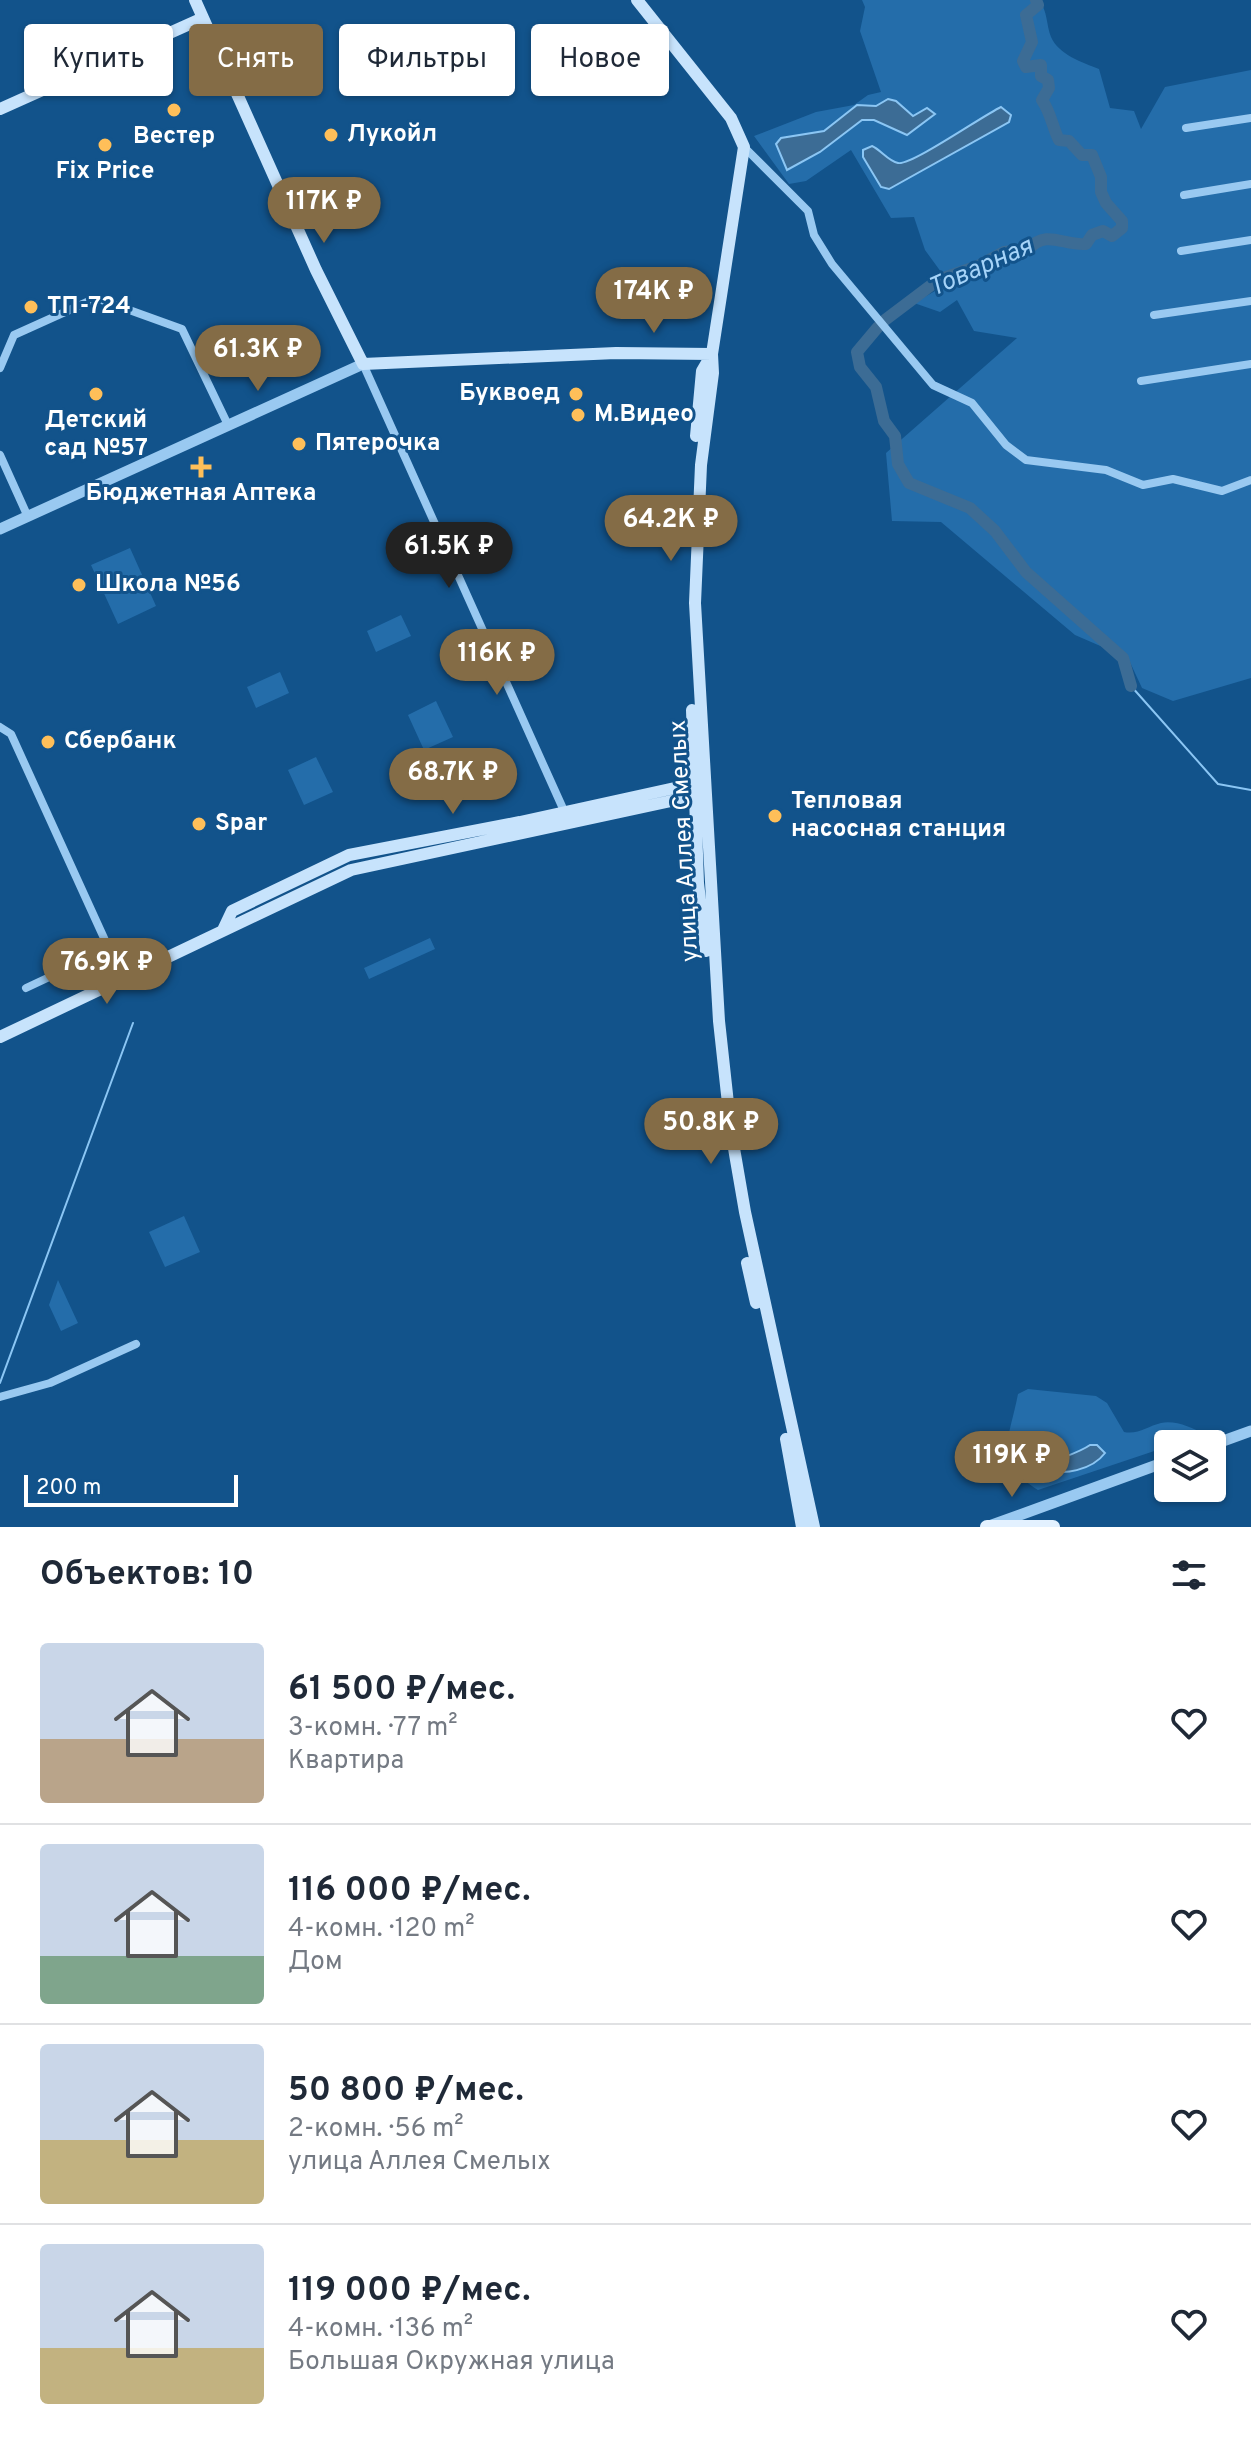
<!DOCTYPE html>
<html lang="ru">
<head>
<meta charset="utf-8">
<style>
	:root { --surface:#fff; --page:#f6f6f7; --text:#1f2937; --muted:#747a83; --line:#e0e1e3; --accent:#846c46 }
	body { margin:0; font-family:Overpass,sans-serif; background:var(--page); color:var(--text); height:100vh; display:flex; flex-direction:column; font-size:30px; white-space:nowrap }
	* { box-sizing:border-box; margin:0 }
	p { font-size:26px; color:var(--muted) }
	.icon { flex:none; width:44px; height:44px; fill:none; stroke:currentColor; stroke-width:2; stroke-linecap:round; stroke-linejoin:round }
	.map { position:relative; height:1527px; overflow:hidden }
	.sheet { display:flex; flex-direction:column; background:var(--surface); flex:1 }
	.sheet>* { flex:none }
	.hud { position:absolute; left:24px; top:24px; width:800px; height:72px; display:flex; gap:16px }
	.fabs { position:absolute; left:1154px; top:1430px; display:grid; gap:16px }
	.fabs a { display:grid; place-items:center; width:72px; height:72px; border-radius:8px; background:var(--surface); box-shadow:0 2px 6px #0004; font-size:40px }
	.scale { position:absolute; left:24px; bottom:20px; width:214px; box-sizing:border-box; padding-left:8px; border:4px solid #fff; border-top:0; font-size:22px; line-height:28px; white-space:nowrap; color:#fff; -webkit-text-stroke:6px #12538b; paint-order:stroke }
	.price { position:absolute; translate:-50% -68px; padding:0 18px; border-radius:28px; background:var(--accent); color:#fff; font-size:26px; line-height:52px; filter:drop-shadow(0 2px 4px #0008) }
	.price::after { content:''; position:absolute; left:50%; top:48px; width:24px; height:18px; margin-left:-12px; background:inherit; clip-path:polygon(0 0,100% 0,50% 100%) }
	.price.current { background:#222; color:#fff }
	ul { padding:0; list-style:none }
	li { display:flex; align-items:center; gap:24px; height:200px; padding:0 40px }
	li+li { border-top:2px solid var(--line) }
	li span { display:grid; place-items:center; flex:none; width:224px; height:160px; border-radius:8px; color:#555 }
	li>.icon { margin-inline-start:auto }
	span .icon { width:96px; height:96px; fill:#fffc; stroke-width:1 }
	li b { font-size:34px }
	h2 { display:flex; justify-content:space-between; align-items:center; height:96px; padding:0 40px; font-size:34px }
	.chip { padding:0 28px; border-radius:8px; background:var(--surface); box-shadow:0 2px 6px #0004; font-size:28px; line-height:72px }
	.chip.current { background:var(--accent); color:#fff }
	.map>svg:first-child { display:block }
	.green { fill:#246daa }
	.water { fill:#3c6c95; stroke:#8bc6f4; stroke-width:2 }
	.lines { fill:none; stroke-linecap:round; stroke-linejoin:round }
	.stream { stroke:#8bc6f4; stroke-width:2 }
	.river { stroke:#3c6c95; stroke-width:12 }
	.minor { stroke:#99c9f1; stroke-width:8 }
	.tertiary { stroke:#99c9f1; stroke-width:11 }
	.secondary { stroke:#c7e3fc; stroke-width:12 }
	.primary { stroke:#e3f1ff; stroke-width:14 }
	.poi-dot { fill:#ffbf59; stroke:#12538b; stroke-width:3 }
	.labels { text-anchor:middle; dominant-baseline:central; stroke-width:6; stroke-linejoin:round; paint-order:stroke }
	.poi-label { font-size:24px; font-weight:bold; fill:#fff; stroke:#12538b; text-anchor:start }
	.street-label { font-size:24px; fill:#fff; stroke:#12538b }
	.water-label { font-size:26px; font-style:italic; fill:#a5d3f8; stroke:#12538b }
</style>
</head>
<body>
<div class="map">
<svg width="1251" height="1527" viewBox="0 0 1251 1527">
	<rect width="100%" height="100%" fill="#12538b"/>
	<path class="green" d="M862,0H1039C1048,12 1046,24 1051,37C1058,54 1083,63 1099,69L1110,108L1134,111L1141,129L1165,87L1251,70V678L1173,701L1142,688L1128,658L1075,635L941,522L892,521L886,453L1017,338L974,331L957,300L940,312L914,303L949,283L925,250L914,217L891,218L851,150L806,181L789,184L754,136L816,112L854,105L868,95L881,92L860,31L865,7Z
		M130,548L156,606L118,624L91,565Z
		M401,615L411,636L376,652L367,631Z
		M280,672L289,693L256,708L247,687Z
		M436,701L453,737L424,750L408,715Z
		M316,757L333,792L304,805L288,770Z
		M430,938L435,949L369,979L364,968Z
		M184,1216L200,1252L165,1267L149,1232Z
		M58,1280L78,1323L61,1331L49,1305Z
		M1028,1389L1096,1396L1107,1403L1124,1432C1138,1435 1148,1426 1161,1423C1176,1420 1192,1428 1205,1434L1038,1490C992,1461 1009,1441 1018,1394Z"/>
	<path class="water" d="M888,99L896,101L913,116L927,108L935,114L907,135L874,120H862L820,152L787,170L776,144L781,138L824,131L857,105L876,106Z
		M1001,107L1011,115L1009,122L889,189L881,187L863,157V150L872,146C881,150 888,161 898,163C911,166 982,116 1001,107Z
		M1090,1445H1097L1105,1453C1093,1469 1062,1478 1044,1467C1050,1460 1076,1455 1090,1445Z"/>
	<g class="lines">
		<path class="stream" d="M1131,686L1218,784L1251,790
			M0,1383L133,1023"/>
		<path class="river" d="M885,320L938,280L978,266L1004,252L1029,249C1046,229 1064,246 1086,244L1092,235L1103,231L1112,236L1122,228V221L1106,203L1101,192V177L1092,155H1082L1069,141L1059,140C1052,126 1051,113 1042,100L1049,88L1048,80L1041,76V65L1026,67L1023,61L1032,42L1026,15L1038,5L1036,0
			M878,327L857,352L860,367L876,387L884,421L895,436L898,464L909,483L970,508L995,531L1026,572L1123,658L1131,686"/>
		<path class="minor" d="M1186,128L1251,118
			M744,147L808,211L814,235L832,264L933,385L972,403L1006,445L1026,460L1106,470L1143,485L1173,479L1222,491L1251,480
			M1184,195L1251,184
			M1181,251L1251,240
			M1154,315L1251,301
			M363,364L565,813
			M0,368L14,335L96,298L182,329L228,425
			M1141,381L1251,364
			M0,455L28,517
			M0,727L11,734L109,949L26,988
			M109,949L123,979
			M0,1397L50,1383L136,1344"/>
		<path class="tertiary" d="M0,529L363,364
			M1212,1445L1251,1431
			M992,1525L1168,1461"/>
		<path class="secondary" d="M195,0L316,270L363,364L616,353L712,354
			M637,0L731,118L744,147L712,354L713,373L701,465L695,603L719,1021L731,1131L745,1212L814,1527
			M0,109L203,18
			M696,436L702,371L712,354
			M692,710L698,883L706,951
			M223,930L232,911L349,855L520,822L702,782
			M0,1037L351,870L699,795
			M747,1263L756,1303
			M786,1439L802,1527"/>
		<path class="primary" d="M987,1527H1053"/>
	</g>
	<g class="poi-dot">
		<circle cx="174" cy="110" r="8"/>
		<circle cx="331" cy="135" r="8"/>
		<circle cx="105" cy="145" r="8"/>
		<circle cx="31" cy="307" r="8"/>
		<circle cx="96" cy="394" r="8"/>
		<circle cx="576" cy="394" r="8"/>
		<circle cx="578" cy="415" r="8"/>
		<circle cx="299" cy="444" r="8"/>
		<path d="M197 455h8v8h8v8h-8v8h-8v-8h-8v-8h8z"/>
		<circle cx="79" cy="585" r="8"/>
		<circle cx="48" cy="742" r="8"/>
		<circle cx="775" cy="816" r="8"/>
		<circle cx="199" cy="824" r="8"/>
	</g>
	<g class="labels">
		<g class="poi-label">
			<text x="347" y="135">Лукойл</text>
			<text x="174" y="137" text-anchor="middle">Вестер</text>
			<text x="105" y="172" text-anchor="middle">Fix Price</text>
			<text x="47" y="307">ТП-724</text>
			<text x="560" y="394" text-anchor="end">Буквоед</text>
			<text x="594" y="415">M.Видео</text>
			<text x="96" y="421" text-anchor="middle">Детский<tspan x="96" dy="28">сад №57</tspan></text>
			<text x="315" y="444">Пятерочка</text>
			<text x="201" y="494" text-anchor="middle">Бюджетная Аптека</text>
			<text x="95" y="585">Школа №56</text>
			<text x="64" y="742">Сбербанк</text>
			<text x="791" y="802">Тепловая<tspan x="791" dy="28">насосная станция</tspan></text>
			<text x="215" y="824">Spar</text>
		</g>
		<g class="street-label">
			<text transform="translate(685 841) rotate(-93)">улица Аллея Смелых</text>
		</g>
		<g class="water-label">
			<text transform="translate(981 268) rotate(-24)">Товарная</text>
		</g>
	</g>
</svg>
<div class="fabs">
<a><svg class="icon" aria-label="layers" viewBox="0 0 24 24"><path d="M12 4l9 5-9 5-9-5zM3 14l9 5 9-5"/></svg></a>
</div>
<div class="scale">200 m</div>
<b class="price" style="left:324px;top:245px">117K ₽</b>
<b class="price" style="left:654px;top:335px">174K ₽</b>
<b class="price" style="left:258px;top:393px">61.3K ₽</b>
<b class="price" style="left:671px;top:563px">64.2K ₽</b>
<b class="price current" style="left:449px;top:590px">61.5K ₽</b>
<b class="price" style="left:497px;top:697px">116K ₽</b>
<b class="price" style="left:453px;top:816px">68.7K ₽</b>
<b class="price" style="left:107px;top:1006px">76.9K ₽</b>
<b class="price" style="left:711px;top:1166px">50.8K ₽</b>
<b class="price" style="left:1012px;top:1499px">119K ₽</b>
<div class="hud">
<a class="chip">Купить</a>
<a class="chip current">Снять</a>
<a class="chip">Фильтры</a>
<a class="chip">Новое</a>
</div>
</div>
<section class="sheet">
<h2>Объектов: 10<svg class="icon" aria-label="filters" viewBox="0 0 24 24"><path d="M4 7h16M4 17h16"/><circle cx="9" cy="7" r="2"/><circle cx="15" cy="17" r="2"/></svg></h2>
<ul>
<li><span style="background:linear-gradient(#c9d6e8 60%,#b9a48a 0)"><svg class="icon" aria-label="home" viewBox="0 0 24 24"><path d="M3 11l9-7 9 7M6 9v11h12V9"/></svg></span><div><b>61 500 ₽/мес.</b><p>3-комн. · 77 m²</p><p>Квартира</p></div><svg class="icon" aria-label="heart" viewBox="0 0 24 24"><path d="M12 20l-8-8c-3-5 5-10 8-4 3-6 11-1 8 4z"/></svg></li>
<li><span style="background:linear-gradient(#c9d6e8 70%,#7fa58c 0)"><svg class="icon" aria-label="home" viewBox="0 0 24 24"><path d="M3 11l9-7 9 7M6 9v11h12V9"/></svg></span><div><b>116 000 ₽/мес.</b><p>4-комн. · 120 m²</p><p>Дом</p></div><svg class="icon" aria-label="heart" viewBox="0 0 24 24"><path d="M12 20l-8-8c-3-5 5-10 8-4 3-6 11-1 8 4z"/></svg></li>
<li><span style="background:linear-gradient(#c9d6e8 60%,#c2b280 0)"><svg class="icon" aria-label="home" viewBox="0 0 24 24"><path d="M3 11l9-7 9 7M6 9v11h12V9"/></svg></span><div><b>50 800 ₽/мес.</b><p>2-комн. · 56 m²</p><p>улица Аллея Смелых</p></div><svg class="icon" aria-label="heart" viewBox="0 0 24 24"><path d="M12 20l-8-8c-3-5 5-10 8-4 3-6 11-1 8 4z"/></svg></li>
<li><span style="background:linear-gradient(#c9d6e8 65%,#c2b280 0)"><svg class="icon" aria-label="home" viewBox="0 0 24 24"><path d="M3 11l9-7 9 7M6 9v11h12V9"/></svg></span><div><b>119 000 ₽/мес.</b><p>4-комн. · 136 m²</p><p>Большая Окружная улица</p></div><svg class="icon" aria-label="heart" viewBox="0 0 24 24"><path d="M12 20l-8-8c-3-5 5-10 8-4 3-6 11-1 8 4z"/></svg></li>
</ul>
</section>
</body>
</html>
